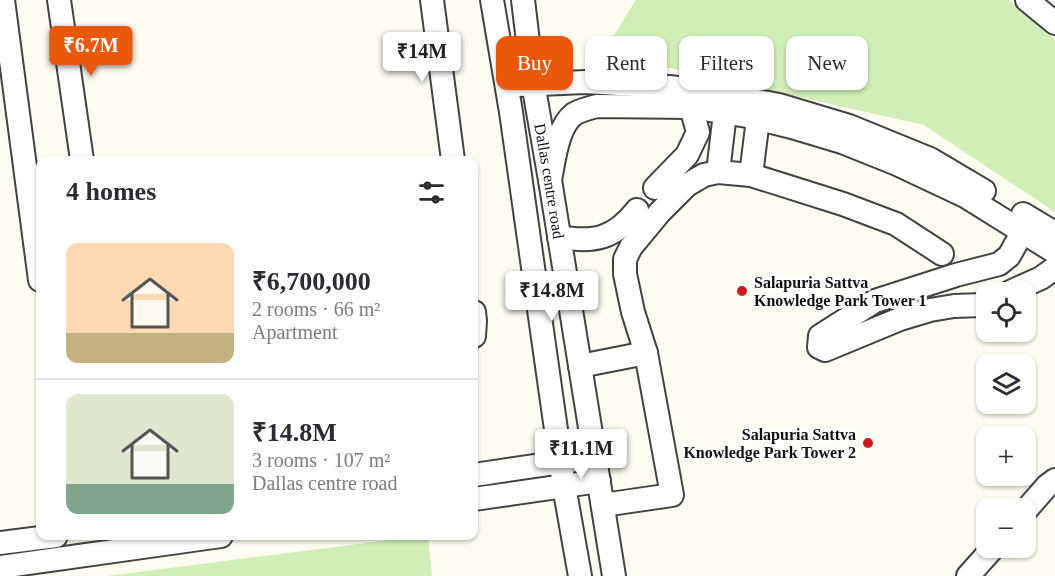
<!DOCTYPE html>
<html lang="en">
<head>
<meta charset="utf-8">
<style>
	:root { --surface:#fff; --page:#f7f7f7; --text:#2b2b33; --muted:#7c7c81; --line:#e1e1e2; --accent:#ea580c }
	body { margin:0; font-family:"Times New Roman",serif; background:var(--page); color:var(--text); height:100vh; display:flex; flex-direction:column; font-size:22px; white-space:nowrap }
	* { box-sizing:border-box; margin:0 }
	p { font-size:20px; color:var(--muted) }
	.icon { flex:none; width:33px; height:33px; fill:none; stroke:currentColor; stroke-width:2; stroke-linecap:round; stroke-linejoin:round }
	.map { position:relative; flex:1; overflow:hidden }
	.side { position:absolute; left:36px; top:156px; width:442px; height:384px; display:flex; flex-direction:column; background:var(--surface); border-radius:12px; box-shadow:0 2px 4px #0004 }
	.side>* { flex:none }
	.guide { position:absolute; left:496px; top:36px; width:468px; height:54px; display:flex; gap:12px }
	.fabs { position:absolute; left:976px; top:282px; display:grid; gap:12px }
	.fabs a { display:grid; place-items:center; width:60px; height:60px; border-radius:12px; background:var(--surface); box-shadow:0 2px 4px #0004; font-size:30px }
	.price { position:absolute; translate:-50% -51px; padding:0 14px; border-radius:6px; background:#fff; color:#222; font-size:20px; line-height:39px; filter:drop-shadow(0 2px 3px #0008) }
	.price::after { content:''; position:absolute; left:50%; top:36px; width:18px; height:14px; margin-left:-9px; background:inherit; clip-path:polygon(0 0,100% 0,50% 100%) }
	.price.active { background:var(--accent); color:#fff }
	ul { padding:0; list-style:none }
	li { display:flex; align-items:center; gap:18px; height:150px; padding:0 30px }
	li+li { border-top:2px solid var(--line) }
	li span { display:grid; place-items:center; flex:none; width:168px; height:120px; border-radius:12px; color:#555 }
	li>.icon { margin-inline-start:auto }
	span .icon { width:72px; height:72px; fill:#fffc; stroke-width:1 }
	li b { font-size:26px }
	h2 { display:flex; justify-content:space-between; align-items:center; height:72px; padding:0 30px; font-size:26px }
	.tag { padding:0 21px; border-radius:12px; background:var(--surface); box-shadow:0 2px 4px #0004; font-size:21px; line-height:54px }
	.tag.active { background:var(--accent); color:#fff }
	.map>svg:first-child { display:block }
	.green { fill:#d1eeb6 }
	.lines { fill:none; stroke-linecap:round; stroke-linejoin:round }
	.minor-casing { stroke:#424242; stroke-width:26 }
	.minor { stroke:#fff; stroke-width:22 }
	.poi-dot { fill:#cc1a1d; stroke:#fff; stroke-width:2 }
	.labels { text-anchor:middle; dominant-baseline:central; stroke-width:6; stroke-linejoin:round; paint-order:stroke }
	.street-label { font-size:16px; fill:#0f0f0f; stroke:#fff }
	.poi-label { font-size:16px; font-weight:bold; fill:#0f0f0f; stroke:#fff; text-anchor:start }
</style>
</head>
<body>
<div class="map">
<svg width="1055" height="576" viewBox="0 0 1055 576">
	<rect width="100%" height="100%" fill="#fffdf1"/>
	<path class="green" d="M636,0H1009L1055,40V212L924,125L603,53Z
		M421,536H428L432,576H106Z"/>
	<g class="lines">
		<defs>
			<g id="minor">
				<path d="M3,0L40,280"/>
				<path d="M59,0L82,160"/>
				<path d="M432,0L453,160"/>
				<path d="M492,0L511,112L564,486L580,576"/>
				<path id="s1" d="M523,0L533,83L550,180L614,576"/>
				<path d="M1027,0L1055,23"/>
				<path d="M518,85L585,82L669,87L704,91L779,105L849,126L930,159L984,191"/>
				<path d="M718,172L725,113"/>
				<path d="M751,175L758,119"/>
				<path d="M550,180C554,161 557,127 574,114C581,110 589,108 597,106L691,107L747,116L792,127L842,142L897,164L965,196L1055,252"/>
				<path d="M655,188L687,155L698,132L691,107"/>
				<path d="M1023,214L1055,233"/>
				<path d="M559,237C594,243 614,239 637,210"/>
				<path d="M1010,292L1041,278L1055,268"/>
				<path d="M987,303L982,305L954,306L930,310L900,319L825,350L819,347L820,336L875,301L956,275L999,264L1009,256L1023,231"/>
				<path d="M474,312L475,321L474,336"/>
				<path d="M580,366L646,353"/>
				<path d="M474,475L596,457"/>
				<path d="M474,499L599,481"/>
				<path d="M603,505L672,495L646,353L633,312L625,274V259L631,247L660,212L687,185L704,175L718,172L751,175L843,204L896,224L942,254"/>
				<path d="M1026,510L1047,486L1055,480"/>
				<path d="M0,543L56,536"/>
				<path d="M0,567L221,536"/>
				<path d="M968,576L993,548"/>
			</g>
		</defs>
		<use href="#minor" class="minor-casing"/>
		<use href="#minor" class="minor"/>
	</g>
	<g class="poi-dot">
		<circle cx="742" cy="291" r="6"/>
		<circle cx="868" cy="443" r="6"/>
	</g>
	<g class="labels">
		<g class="street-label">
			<text stroke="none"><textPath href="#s1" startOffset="183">Dallas centre road</textPath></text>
		</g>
		<g class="poi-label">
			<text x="754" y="282">Salapuria Sattva<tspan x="754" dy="18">Knowledge Park Tower 1</tspan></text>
			<text x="856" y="434" text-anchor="end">Salapuria Sattva<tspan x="856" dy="18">Knowledge Park Tower 2</tspan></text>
		</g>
	</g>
</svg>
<div class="fabs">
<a><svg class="icon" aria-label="locate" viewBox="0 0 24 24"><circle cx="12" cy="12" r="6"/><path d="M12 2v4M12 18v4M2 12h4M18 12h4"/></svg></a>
<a><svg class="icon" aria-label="layers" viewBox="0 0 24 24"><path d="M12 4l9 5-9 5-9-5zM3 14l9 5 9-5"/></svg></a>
<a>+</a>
<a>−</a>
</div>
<b class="price active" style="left:91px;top:77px">₹6.7M</b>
<b class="price" style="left:422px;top:83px">₹14M</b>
<b class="price" style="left:552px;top:322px">₹14.8M</b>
<b class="price" style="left:581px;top:480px">₹11.1M</b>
<div class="guide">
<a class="tag active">Buy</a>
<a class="tag">Rent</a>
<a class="tag">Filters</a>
<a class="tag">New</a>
</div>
<section class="side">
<h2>4 homes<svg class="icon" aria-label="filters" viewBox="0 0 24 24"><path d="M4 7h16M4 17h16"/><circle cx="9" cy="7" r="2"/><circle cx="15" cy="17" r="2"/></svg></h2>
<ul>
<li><span style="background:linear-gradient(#ffd9b3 75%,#c2b280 0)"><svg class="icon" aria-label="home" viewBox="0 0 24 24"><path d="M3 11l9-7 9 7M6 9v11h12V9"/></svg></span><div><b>₹6,700,000</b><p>2 rooms · 66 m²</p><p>Apartment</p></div></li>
<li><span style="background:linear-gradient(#dfe7d0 75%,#7fa58c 0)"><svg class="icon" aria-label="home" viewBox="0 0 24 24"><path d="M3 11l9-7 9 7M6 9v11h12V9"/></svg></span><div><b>₹14.8M</b><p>3 rooms · 107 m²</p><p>Dallas centre road</p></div></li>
</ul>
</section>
</div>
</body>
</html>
